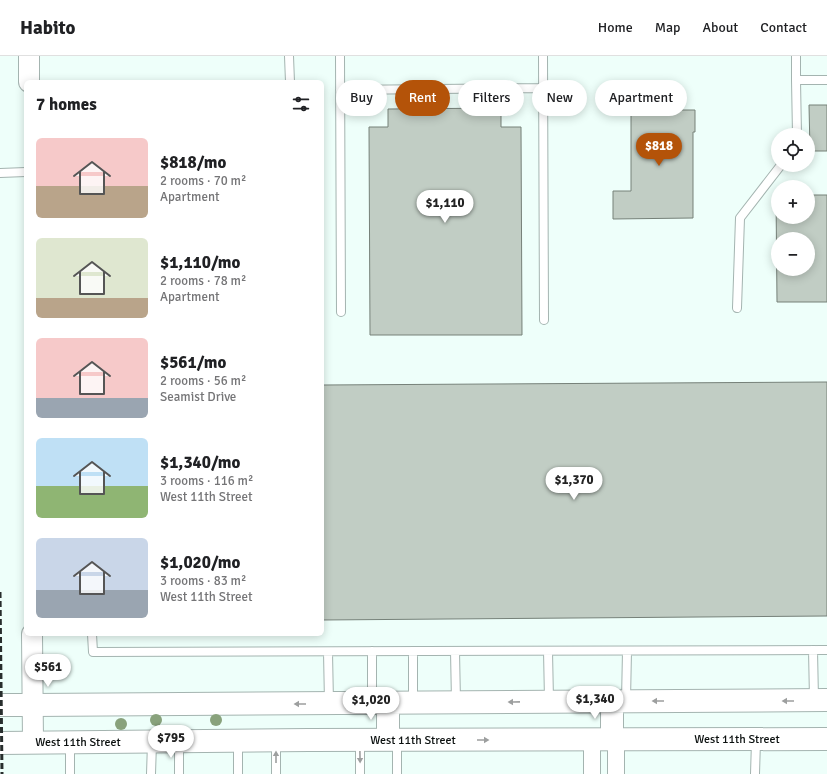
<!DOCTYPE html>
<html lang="en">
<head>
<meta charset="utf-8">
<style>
	:root { --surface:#fff; --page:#f2f2f2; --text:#202124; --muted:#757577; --line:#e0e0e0; --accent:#b45309 }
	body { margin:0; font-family:Signika,sans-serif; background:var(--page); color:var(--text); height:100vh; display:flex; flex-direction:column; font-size:15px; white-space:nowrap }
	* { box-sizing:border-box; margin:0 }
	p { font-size:13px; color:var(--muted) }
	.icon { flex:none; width:22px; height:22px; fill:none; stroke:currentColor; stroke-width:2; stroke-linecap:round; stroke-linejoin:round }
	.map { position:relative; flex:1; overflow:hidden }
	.side { position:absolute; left:24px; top:24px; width:300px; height:556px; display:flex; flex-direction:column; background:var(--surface); border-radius:6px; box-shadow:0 2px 10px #0003 }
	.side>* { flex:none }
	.guide { position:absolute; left:336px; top:24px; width:380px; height:36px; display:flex; gap:8px }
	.fabs { position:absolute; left:771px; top:72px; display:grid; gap:8px }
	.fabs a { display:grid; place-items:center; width:44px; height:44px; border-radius:50%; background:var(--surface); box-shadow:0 2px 10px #0003; font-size:20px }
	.price { position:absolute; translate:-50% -34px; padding:0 9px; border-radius:14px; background:#fff; color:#222; font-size:13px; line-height:26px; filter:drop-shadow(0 1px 2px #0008) }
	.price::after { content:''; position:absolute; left:50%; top:24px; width:12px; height:9px; margin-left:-6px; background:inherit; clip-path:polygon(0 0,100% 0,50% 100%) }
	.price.selected { background:var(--accent); color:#fff }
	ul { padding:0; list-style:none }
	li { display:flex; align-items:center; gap:12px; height:100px; padding:0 12px }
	li span { display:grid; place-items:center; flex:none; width:112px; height:80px; border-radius:6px; color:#555 }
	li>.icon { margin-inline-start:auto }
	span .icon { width:48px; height:48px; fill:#fffc; stroke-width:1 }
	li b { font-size:17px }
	h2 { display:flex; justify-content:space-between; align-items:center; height:48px; padding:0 12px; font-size:17px }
	.tag { padding:0 14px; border-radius:18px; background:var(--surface); box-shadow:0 2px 10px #0003; font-size:14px; line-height:36px }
	.tag.selected { background:var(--accent); color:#fff }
	header { display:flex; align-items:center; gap:24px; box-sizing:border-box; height:56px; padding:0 20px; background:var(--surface); border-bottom:1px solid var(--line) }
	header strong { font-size:19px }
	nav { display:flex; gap:22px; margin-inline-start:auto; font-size:14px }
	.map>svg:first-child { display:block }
	.building { fill:#c1cdc4; stroke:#768179; fill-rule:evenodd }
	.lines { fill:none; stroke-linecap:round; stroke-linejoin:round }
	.service-casing { stroke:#a4b4b0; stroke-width:10 }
	.minor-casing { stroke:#a4b4b0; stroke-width:18 }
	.tertiary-casing { stroke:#a4b4b0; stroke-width:22 }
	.secondary-casing { stroke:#a4b4b0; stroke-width:24 }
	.service { stroke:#fff; stroke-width:8 }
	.minor { stroke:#fff; stroke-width:16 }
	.tertiary { stroke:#fff; stroke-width:20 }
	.secondary { stroke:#fff; stroke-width:22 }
	.rail { stroke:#282e2d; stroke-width:3; stroke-dasharray:6 3; stroke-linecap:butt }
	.tree { fill:#89a27c }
	.oneway { fill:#9d9f9f }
	.labels { text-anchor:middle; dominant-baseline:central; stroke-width:3; stroke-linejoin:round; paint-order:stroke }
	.street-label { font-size:12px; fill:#0a0f0e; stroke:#fff }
</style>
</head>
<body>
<header>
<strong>Habito</strong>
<nav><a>Home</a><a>Map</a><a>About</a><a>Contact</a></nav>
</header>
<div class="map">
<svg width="827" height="718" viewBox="0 0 827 718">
	<rect width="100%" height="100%" fill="#eefffa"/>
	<path class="building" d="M809,49H827V95H810Z
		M501,52V71H521L522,279H370L369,71H388V53Z
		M639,54H695V76H693V162L613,163V135H631V56H639Z
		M776,139H778V161H808V139H827V246H777ZM778,183H808V213H778Z
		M827,326V560L322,564V329Z"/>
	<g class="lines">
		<defs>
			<path id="service" d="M289,0L290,26
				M340,0L341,256
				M543,0L544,264
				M796,0V24H827
				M796,24L797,79
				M340,34L543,32
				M0,117L26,116
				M737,252L740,162L781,109
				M92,578L93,596L827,594
				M813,594L814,643
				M372,595V646
				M413,595V647
				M455,595L456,646
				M548,595L549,644
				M328,596L329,647
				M626,644L627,595
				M238,685V718
				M276,685V718
				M360,685V718
				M397,685V718
				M179,686V718
				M70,687V718
				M151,718L152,687
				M755,718L756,685"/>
			<path id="minor" d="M592,683V718
				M616,683V718"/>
			<path id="tertiary" d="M29,0V26
				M32,578L33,686"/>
			<path id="secondary" d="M612,646V683
				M388,647V684
				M0,649H32L827,644
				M0,687L309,684L827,683"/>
		</defs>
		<use href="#service" class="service-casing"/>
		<use href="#minor" class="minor-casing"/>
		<use href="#tertiary" class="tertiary-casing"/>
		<use href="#secondary" class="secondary-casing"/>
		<use href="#service" class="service"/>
		<use href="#minor" class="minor"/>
		<use href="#tertiary" class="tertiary"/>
		<use href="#secondary" class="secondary"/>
		<path class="rail" d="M0,536L2,718"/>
	</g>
	<g class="tree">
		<circle cx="156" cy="664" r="6"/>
		<circle cx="216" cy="664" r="6"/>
		<circle cx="121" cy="668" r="6"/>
	</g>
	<defs><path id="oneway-solid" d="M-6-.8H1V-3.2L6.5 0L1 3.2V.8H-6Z"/></defs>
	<g class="oneway">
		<use href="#oneway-solid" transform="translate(658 645) rotate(180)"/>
		<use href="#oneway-solid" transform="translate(788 645) rotate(180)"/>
		<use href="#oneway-solid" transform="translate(514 646) rotate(179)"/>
		<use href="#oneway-solid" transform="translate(300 648) rotate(180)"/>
		<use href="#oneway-solid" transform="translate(483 684)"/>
		<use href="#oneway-solid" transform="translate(276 701) rotate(-90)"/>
		<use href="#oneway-solid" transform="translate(360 701) rotate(89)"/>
	</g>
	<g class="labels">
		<g class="street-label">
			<text x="737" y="683">West 11th Street</text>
			<text x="413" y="684">West 11th Street</text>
			<text x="78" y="686">West 11th Street</text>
		</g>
	</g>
</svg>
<div class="fabs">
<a><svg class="icon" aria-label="locate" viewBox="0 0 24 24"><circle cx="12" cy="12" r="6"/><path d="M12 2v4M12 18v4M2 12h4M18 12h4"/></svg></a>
<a>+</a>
<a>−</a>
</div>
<b class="price selected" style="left:659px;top:111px">$818</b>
<b class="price" style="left:445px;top:168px">$1,110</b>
<b class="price" style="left:574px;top:445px">$1,370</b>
<b class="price" style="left:48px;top:632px">$561</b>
<b class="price" style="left:595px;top:664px">$1,340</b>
<b class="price" style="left:371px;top:665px">$1,020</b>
<b class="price" style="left:171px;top:703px">$795</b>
<div class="guide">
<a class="tag">Buy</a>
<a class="tag selected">Rent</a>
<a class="tag">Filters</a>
<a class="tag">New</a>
<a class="tag">Apartment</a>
</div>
<section class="side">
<h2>7 homes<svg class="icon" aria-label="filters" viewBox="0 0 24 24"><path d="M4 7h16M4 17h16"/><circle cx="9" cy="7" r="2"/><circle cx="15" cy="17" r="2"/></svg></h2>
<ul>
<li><span style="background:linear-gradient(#f6c9c9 60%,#b9a48a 0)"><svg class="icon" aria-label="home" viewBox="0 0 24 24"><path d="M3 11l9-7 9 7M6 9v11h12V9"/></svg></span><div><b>$818/mo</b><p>2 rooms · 70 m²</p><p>Apartment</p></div></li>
<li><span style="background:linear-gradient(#dfe7d0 75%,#b9a48a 0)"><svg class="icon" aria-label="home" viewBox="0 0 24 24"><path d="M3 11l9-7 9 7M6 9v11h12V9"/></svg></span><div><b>$1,110/mo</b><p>2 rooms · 78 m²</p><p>Apartment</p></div></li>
<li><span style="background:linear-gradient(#f6c9c9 75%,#9aa5b1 0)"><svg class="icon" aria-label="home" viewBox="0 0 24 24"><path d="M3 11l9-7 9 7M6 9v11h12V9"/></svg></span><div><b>$561/mo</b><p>2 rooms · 56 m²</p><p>Seamist Drive</p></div></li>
<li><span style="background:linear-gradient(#bfe0f5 60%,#8fb573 0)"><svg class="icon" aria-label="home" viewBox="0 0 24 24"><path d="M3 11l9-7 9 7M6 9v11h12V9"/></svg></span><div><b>$1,340/mo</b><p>3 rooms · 116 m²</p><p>West 11th Street</p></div></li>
<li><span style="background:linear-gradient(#c9d6e8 65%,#9aa5b1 0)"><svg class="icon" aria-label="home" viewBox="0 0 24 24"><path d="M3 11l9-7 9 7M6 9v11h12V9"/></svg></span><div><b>$1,020/mo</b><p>3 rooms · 83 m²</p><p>West 11th Street</p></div></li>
</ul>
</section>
</div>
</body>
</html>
